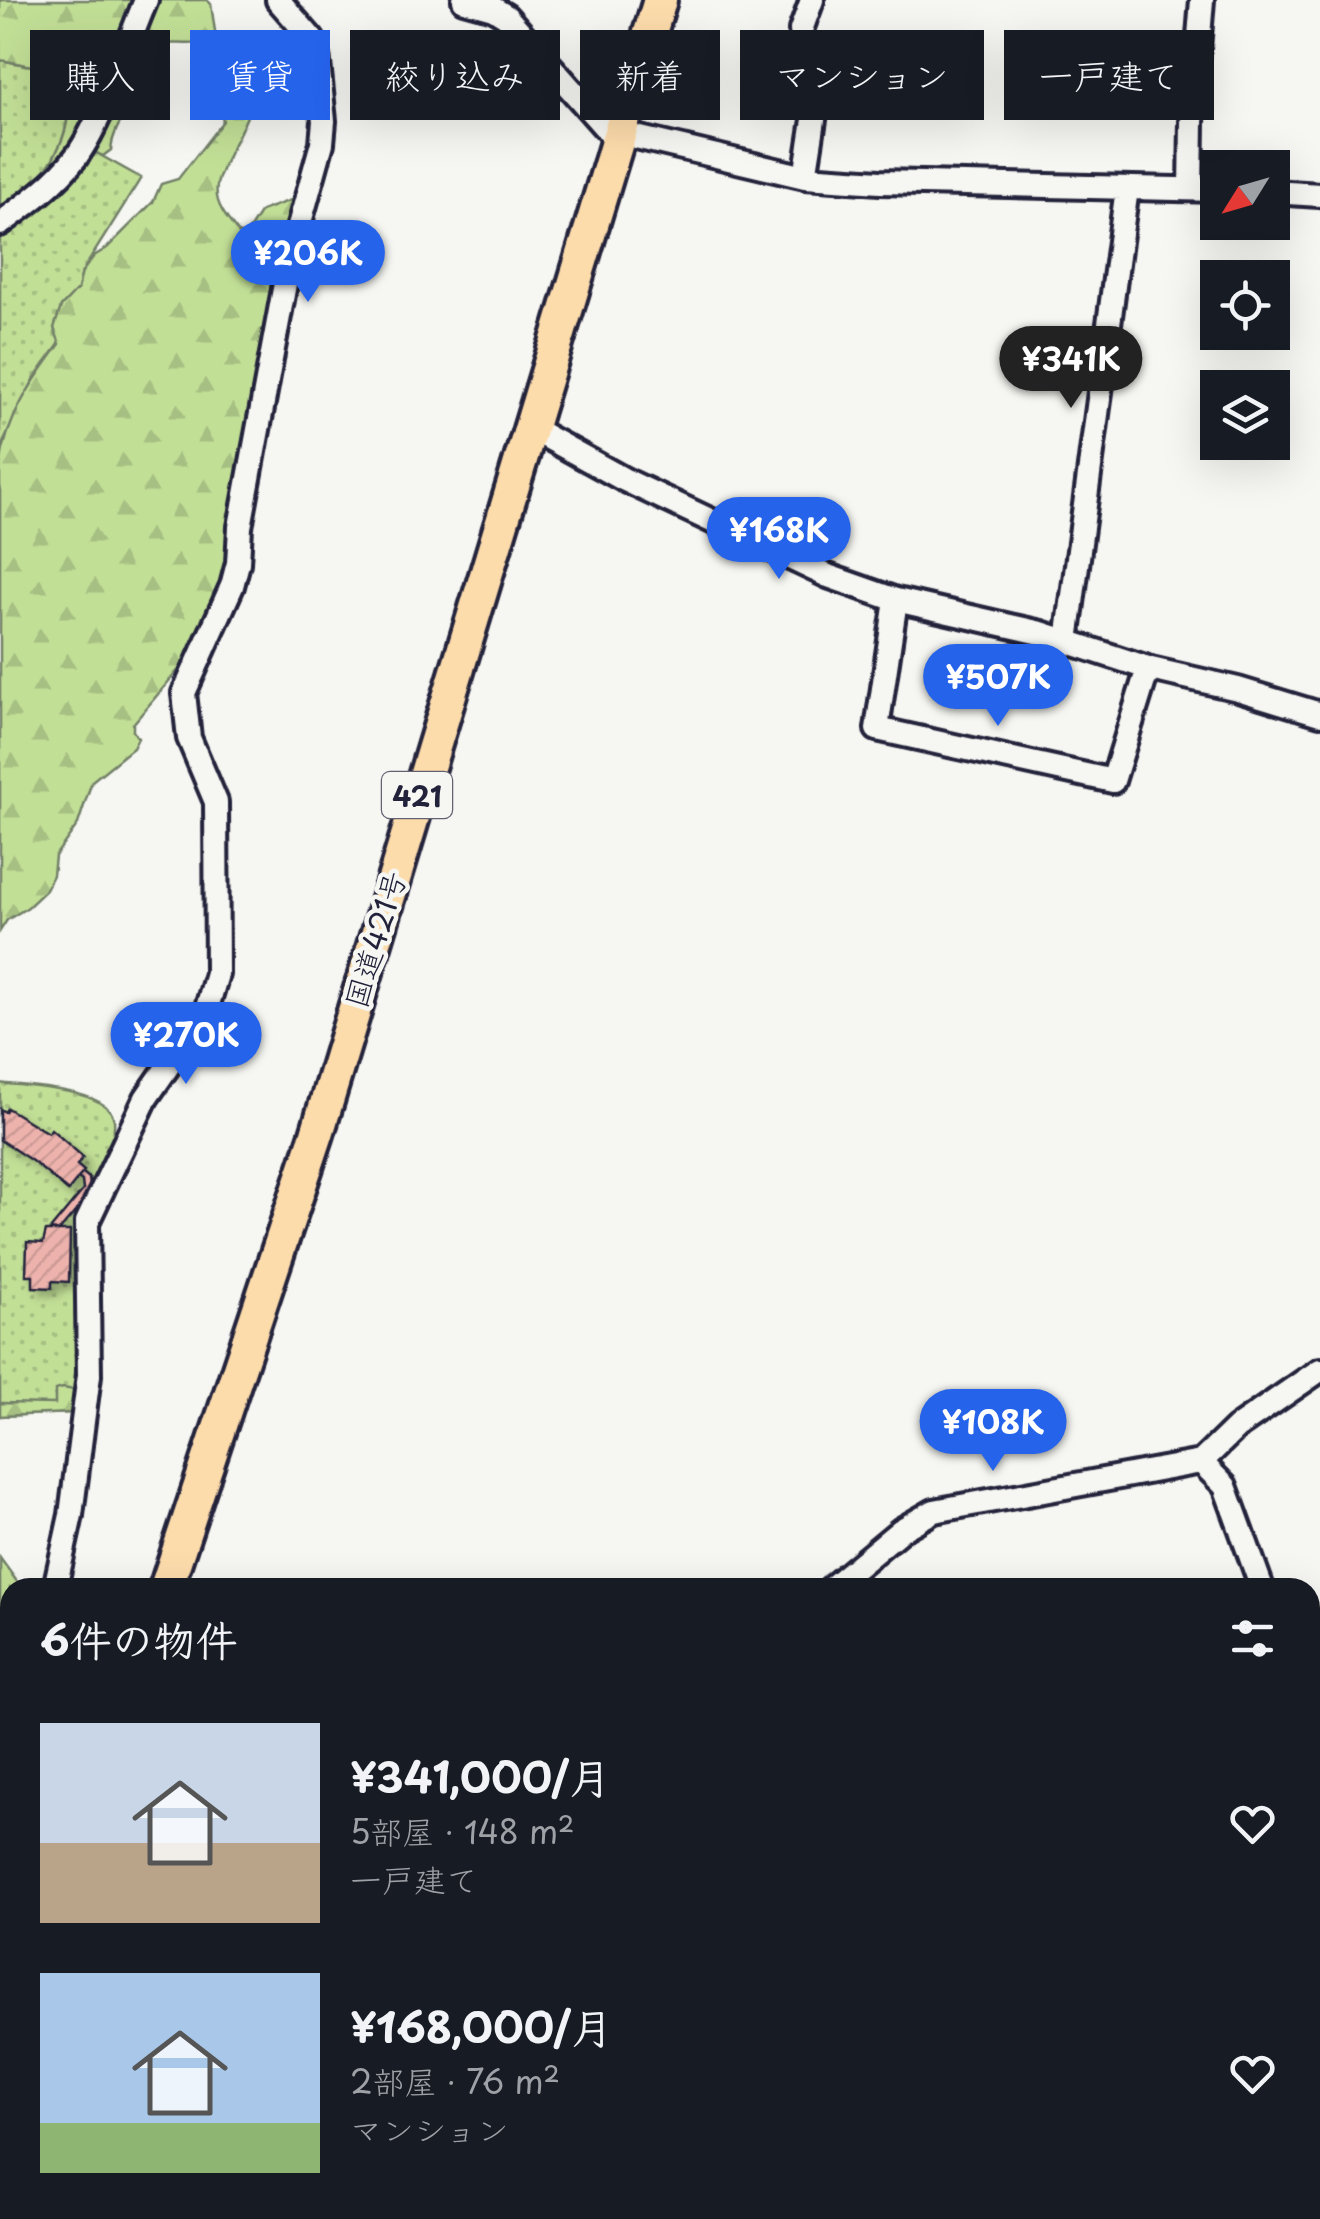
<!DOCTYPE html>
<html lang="ja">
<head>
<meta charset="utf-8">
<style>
	:root { --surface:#171b24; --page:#242831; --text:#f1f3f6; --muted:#9ea1a6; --accent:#2563eb }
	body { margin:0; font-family:"Playpen Sans","Klee One",sans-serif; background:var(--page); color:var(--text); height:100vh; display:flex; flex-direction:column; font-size:38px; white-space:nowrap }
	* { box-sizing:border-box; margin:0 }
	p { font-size:32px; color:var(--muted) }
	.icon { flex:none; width:55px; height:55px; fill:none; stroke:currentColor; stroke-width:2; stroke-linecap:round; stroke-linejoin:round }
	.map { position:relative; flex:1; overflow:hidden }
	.side { position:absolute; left:0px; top:1578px; width:1320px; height:642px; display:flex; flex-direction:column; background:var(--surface); border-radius:30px 30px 0 0; box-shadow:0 10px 40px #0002 }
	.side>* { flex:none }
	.banner { position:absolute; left:30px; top:30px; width:1260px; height:90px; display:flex; gap:20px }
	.needle { width:65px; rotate:233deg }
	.buttons { position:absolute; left:1200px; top:150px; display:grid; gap:20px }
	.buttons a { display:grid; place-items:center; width:90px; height:90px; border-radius:0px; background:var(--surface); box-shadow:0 10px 40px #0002; font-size:50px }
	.price { position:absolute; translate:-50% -85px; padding:0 22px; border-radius:35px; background:var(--accent); color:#fff; font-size:32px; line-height:65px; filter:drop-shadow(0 2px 5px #0008) }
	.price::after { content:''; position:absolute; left:50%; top:60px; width:30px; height:22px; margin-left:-15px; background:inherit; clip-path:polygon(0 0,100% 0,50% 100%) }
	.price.current { background:#222; color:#fff }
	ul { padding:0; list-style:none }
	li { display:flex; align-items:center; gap:30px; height:250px; padding:0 40px }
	li span { display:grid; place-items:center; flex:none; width:280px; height:200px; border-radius:0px; color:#555 }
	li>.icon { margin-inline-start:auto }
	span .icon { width:120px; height:120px; fill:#fffc; stroke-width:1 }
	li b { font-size:42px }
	h2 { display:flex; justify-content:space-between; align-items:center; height:120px; padding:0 40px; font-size:42px }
	.chip { padding:0 35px; border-radius:0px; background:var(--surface); box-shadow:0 10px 40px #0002; font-size:35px; line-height:90px }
	.chip.current { background:var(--accent); color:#fff }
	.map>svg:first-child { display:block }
	.grass { fill:url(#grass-dots); stroke:#728068; stroke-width:2.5 }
	.forest { fill:url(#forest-firs); stroke:#728068; stroke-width:2.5 }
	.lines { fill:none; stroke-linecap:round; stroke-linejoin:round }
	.river { stroke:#aed3f7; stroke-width:38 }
	.building { fill:url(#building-hatch); stroke:#22223b; stroke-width:2.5; filter:url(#shadow) }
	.minor-casing { stroke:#22223b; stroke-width:30 }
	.highway-casing { stroke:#22223b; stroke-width:40 }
	.minor { stroke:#f6f6f2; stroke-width:22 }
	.highway { stroke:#fddcac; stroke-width:32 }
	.labels { text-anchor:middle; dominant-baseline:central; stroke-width:9; stroke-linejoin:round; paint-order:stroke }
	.shield { fill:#f6f6f2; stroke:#626272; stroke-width:2.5 }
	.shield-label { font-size:28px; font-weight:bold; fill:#22223b }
	.street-label { font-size:30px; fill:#22223b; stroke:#f6f6f2 }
</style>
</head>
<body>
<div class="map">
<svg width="1320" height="2219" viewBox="0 0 1320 2219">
	<defs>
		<pattern id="grass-dots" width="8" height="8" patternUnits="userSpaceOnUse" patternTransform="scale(2.5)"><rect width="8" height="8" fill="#c2df96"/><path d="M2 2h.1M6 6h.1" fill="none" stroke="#a6bf82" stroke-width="1.8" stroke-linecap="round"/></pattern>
		<pattern id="forest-firs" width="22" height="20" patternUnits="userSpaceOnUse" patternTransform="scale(2.5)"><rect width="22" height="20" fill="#c2df96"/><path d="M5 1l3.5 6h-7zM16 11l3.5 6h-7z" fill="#a6bf82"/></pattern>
		<pattern id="building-hatch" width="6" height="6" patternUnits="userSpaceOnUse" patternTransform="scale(2.5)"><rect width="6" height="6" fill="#edb2ac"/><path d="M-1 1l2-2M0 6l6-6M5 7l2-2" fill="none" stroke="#cb9995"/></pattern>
		<filter id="shadow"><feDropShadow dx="7" dy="7" stdDeviation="5" flood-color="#0004"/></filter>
	</defs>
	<rect width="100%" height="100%" fill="#f6f6f2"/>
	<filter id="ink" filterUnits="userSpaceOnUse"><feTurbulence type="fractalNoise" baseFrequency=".01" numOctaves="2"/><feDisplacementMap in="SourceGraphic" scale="20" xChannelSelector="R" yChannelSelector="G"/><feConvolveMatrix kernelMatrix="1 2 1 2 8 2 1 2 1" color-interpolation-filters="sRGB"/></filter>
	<g filter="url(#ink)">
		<path class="grass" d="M0,60L48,69C83,96 66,141 45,171L78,134L93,151L141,178L82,272L78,289L61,307L60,343L34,379L3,443L0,465Z
			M0,1083C25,1087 109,1088 114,1120C116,1132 102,1183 96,1195L82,1395L71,1413L0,1416Z"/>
		<path class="forest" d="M0,0H134L78,134L48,172L45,171C66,141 83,96 48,69L0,60Z
			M158,0H207L211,4L216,38C194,49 177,40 154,45C143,60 143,74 137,91C129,112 113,126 111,150L103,156L93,151Z
			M237,34C273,79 249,112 228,156C222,171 213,184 218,201C221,213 232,224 239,234L247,233L261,211L302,196L233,561L186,673L180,668L133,724V731L138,738L133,748L92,781L78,824L55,856L53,875L45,891L28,907L7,920L0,931V465C7,417 31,383 60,344L54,328L61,307L78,289L82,272L94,256L107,248L153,202L161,184L178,179L223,121L218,103L232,68Z
			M63,1388L74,1390L81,1398L71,1413L0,1416V1403L55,1404V1390Z
			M0,1558L18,1583L25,1587L10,1588V1676L0,1692Z"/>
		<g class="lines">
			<path class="river" d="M1310,1781L1320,1786
				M0,1994L10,1995
				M1300,2219L1320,2209"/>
		</g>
		<path class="building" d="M7,1108L48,1133L51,1129L83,1157L77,1165L84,1171L68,1191L32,1161L0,1140V1109L5,1112Z
			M83,1173L89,1178L91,1193L59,1231L50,1230L83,1190L82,1181L78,1178Z
			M46,1231H70L69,1282L52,1281V1288L33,1287V1275H26L27,1242L43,1243Z"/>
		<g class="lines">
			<defs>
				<path id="minor" d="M464,0L493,8L506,16L617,141
					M619,133L805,177L880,182L1218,190
					M805,177L821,75L802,40L801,30L812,0
					M1191,189L1192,122L1202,0
					M1272,192L1320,195
					M0,224C27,204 55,184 76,157C103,120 127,44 146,0
					M529,427L623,479L828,576L896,600L1041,633L1151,669L1238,689L1320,714
					M896,600L877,729L1113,781L1144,681L1151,669
					M1067,641L1127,188
					M1201,1462L1225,1486L1262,1588
					M55,1588L71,1515L89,1375L87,1222L146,1098L206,1011L217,974L216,802L189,738L184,693L232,586L238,563L240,527L289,262L322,143L324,121L317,53L312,39L278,0
					M831,1588L901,1530L934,1511L1201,1462L1236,1428L1320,1370
					M1310,1628L1320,1626
					M0,1707L10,1688
					M0,1870L10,1866
					M0,2148L10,2145
					M737,2219L752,2210"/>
				<path id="highway" d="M166,1588L317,1134L660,0
					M186,2210L188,2219"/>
			</defs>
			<use href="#minor" class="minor-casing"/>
			<use href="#highway" class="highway-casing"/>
			<use href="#minor" class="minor"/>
			<use href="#highway" class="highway"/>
		</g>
	</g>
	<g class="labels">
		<rect class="shield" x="382" y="772" width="70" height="46" rx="8"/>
		<g class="shield-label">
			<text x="417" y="795">421</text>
		</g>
		<g class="street-label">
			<text transform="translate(374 939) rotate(-73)">国道421号</text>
		</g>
	</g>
</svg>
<div class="buttons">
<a><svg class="needle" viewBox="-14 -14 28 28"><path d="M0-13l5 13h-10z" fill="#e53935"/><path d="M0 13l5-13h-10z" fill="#9ea1a6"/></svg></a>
<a><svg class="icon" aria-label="locate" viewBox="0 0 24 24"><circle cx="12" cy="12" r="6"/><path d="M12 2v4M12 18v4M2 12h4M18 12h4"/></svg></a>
<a><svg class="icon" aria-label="layers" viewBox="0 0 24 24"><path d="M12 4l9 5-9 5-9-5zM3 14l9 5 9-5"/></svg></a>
</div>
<b class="price" style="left:308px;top:305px">¥206K</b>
<b class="price current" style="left:1071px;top:411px">¥341K</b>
<b class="price" style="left:779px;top:582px">¥168K</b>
<b class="price" style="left:998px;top:729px">¥507K</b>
<b class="price" style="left:186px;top:1087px">¥270K</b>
<b class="price" style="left:993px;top:1474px">¥108K</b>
<div class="banner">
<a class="chip">購入</a>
<a class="chip current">賃貸</a>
<a class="chip">絞り込み</a>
<a class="chip">新着</a>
<a class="chip">マンション</a>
<a class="chip">一戸建て</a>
</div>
<section class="side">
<h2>6件の物件<svg class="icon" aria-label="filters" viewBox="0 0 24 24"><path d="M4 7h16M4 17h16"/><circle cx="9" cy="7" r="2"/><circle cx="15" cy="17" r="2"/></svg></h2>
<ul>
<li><span style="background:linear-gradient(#c9d6e8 60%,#b9a48a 0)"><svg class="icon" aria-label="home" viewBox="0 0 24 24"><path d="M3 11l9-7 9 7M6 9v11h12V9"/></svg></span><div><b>¥341,000/月</b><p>5部屋 · 148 m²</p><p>一戸建て</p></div><svg class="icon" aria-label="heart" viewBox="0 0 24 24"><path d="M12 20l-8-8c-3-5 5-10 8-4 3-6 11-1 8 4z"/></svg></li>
<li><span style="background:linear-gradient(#a9c7e8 75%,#8fb573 0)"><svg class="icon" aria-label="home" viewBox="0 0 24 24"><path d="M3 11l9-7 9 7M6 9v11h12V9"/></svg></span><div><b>¥168,000/月</b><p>2部屋 · 76 m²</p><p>マンション</p></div><svg class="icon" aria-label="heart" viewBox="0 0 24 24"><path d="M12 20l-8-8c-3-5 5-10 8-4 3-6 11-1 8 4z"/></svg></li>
</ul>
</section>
</div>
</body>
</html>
